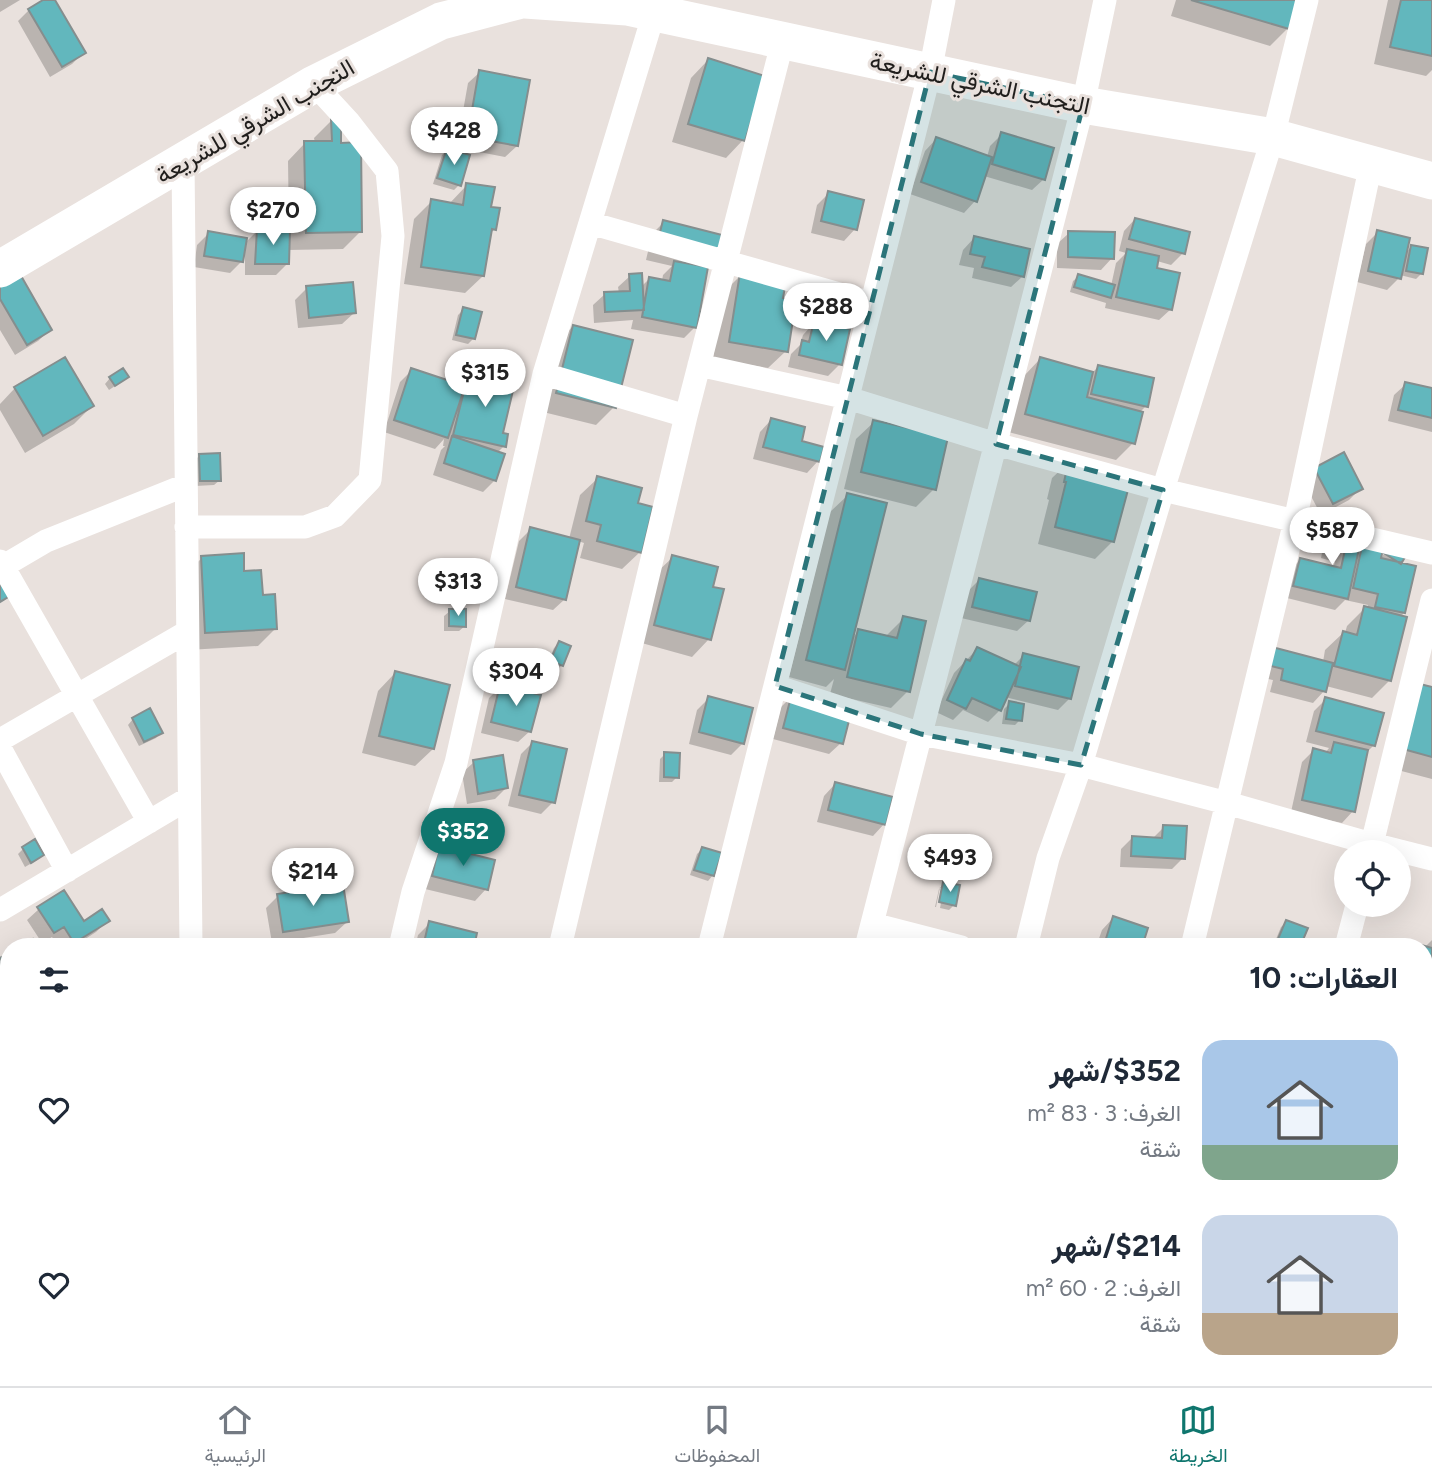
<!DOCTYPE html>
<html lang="ar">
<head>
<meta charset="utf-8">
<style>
	:root { --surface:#fff; --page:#f6f6f7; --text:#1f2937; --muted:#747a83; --line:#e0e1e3; --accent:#0f766e }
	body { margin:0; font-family:Figtree,Vazirmatn,sans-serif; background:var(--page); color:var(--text); direction:rtl; height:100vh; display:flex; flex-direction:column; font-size:26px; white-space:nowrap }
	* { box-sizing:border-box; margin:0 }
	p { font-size:23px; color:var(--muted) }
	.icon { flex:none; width:38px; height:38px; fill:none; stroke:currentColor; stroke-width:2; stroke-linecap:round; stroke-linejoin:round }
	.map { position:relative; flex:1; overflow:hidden; direction:ltr }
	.panel { position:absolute; left:0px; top:938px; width:1433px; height:448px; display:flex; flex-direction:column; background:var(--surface); border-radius:28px 28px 0 0; box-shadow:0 7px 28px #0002; direction:rtl }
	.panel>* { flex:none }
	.tools { position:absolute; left:1334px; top:840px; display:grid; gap:14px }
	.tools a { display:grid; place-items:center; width:77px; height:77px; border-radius:50%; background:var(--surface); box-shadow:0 7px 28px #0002; font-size:35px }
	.price { position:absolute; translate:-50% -60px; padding:0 16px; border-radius:24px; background:#fff; color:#222; font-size:23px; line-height:46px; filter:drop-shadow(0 2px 4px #0008) }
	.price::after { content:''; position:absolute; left:50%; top:42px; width:21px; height:16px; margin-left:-10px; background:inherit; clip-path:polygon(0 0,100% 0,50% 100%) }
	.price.active { background:var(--accent); color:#fff }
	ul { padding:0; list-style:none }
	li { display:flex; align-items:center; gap:21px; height:175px; padding:0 35px }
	li span { display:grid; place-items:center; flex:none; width:196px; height:140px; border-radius:21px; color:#555 }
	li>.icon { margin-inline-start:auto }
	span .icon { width:84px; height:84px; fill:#fffc; stroke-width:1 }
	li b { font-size:30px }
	h2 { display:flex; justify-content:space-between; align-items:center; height:84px; padding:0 35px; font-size:30px }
	.dock { display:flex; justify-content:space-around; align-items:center; height:98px; border-top:2px solid var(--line); background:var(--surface); font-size:19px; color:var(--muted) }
	.dock a { display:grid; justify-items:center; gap:4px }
	.dock .active { color:var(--accent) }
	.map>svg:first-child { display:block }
	.shadow { fill:#0003 }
	.building { fill:#62b7bd; stroke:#858e8e; stroke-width:2 }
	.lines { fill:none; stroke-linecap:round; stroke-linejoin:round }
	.street { stroke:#fff; stroke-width:23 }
	.primary { stroke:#fff; stroke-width:37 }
	.marked { fill:#2b757a; fill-opacity:0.2; stroke:#2b757a; stroke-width:5; stroke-dasharray:14 9; stroke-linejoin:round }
	.labels { text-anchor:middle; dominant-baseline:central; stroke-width:6; stroke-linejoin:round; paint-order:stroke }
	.street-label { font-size:24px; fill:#201e1c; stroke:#e9e1dd }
</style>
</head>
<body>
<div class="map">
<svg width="1432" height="1386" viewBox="0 0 1432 1386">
	<rect width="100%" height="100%" fill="#e9e1dd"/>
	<path class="shadow" d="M0,0H20L0,12Z
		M47,0H53L84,52L72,64L50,77L18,21L29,10Z
		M1176,0H1296L1288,28L1270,46L1171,16Z
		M1388,0H1432V70L1426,76L1374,64Z
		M708,60L743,140L726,158L672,142L691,78Z
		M480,72L517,146L505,157L474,151L479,131L460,128L468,83Z
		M332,120L340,144L361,231L343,249L288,250L287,264L276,275H245V250H243L241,262L230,273L194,267L197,245L209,233L244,244L257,231L289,232L288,161L305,143H315L314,138Z
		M1002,134L1044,179L1032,190L984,176L975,201L964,213L910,194L925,151L936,139L987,157L990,146Z
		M447,150L459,185L454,190L433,184L442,155Z
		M467,185L489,208L495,229L489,234L483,276L465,293L404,284L414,219L432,201L449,204Z
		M829,193L855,229L844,241L811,233L817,205Z
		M1135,219L1183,253L1171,265L1157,261L1155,270L1171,309L1159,320L1105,308L1106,303L1070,292L1073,281L1079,276L1111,286L1116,263L1126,253L1119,251L1124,231Z
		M664,222L714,262L705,271L695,327L684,338L631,329L633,320L594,323L593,305L605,294L619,293L618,287L630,276L641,287L649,279L662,281L663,275L672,266L646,260L652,234Z
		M1378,232L1405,253L1412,246L1421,274L1416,279L1400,275L1399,278L1387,290L1357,282L1366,244Z
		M1069,233L1112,258L1101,270L1057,268V244Z
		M974,238L1023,276L1011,287L972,278L974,268L959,265L963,250Z
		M741,275L781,300L786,351L768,368L713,359L723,293Z
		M0,287L50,330L38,341L15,355L0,330Z
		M307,288L354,313L342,324L298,328L295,300Z
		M464,309L473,339L468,344L452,340L458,315Z
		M814,323L840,364L828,376L788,367L791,354L800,345L803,335Z
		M573,326L614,407L596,425L539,411L556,344Z
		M1040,359L1092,373L1098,367L1146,406L1139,413L1133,443L1116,460L1008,432L1023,377Z
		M412,370L458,384L469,373L504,446L497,453L495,480L483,492L433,475L441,450L445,446H443L444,439L435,449L384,432L400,382Z
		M110,378L121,382L109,390L105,384Z
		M1406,384L1432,390V432L1388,421L1394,395Z
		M15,388L92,406L74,424L25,453L0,410V404Z
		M771,420L799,442L818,461L807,473L753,459L760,432Z
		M874,422L934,489L916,507L844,489L856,439Z
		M200,455L220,480L214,485L195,486L194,461Z
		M1070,461L1113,541L1095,559L1038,544L1049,500L1047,499L1052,478Z
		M1315,469L1361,488L1349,500L1321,515L1303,481Z
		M598,478L636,505L640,552L622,569L580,558L584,543L578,541L565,599L553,610L505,599L519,541L531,529L569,539L580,495Z
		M848,495L851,639L859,631L885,637L904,618L908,691L891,708L830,694L834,679L826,687L789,677L830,512Z
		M1337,527L1381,558L1391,544L1399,564L1404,613L1400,617L1390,680L1372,698L1326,686L1324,691L1313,703L1270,692L1273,680L1257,677L1261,660L1323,662L1325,650L1343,633H1345L1347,626L1365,608L1367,609L1368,605L1345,600L1335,610L1283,597L1289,571L1300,560L1333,568L1335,562L1321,558L1325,538Z
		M673,557L711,588L709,639L692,657L638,642L655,574Z
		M202,558L243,573L261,597L275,629L258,646L188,650L184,575Z
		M979,580L1029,620L1017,631L961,618L968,591Z
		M450,611L465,626L459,631H444V616Z
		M559,643L562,665L556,671L546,667L554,648Z
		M977,649L1013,666L1024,655L1069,699L1058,710L1005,697L1000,710L988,722L963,710L953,720L936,712L954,673Z
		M395,673L433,749L415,766L362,753L378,691Z
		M500,687L530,731L518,742L481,733L489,698Z
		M1432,689V779L1386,767Z
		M793,695L841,743L829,754L773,739L781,707Z
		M709,698L743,743L731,755L689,744L697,710Z
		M1326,699L1373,746L1366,753L1353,811L1342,823L1291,812L1302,762L1314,750L1325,753L1329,748L1306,742L1314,711Z
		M1010,703L1020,720L1015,725L1002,724L1004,709Z
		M133,719L161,732L156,738L139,746L128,725Z
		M532,743L553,802L541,814L508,806L521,754Z
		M665,754L677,777L672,782H659L660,759Z
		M474,762L506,788L495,799L467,804L462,773Z
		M835,784L884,824L873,836L817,822L824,796Z
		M1164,827L1183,858L1172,869L1120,867L1121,849L1132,838L1152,839Z
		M440,848L486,889L475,901L421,888Z
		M23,849L42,855L37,860L25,867L18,854Z
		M702,849L713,875L708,881L690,875L697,854Z
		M944,884L954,905L949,910L940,908L944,887H940L936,907H935L939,889Z
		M278,896L347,922L335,933L272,943L266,908Z
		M39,909L83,924L107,921L96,932L73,947H58L52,937L42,943L27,920Z
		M1113,918L1140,947H1096L1102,930Z
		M1287,922L1305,929L1298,947H1281L1274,944L1281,927Z
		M430,923L472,947H415L418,935Z
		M1432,940V1016L1424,1014V948Z
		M0,1183L9,1198V1216L0,1225Z
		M1432,1249V1281L1424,1279V1268Z
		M378,1377H420L412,1386Z
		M479,1377H490L512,1386H470Z"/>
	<path class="building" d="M43,0H55L86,53L62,67L28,9Z
		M1191,0H1298L1289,29Z
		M1401,0H1432V56L1390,47Z
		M708,58L765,76L745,141L688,124Z
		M479,70L530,80L518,146L485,140L489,119L471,116Z
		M331,119H341V143L361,142L362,232L306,233L304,141H332Z
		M1001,132L1054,148L1045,180L992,164Z
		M936,137L992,157L977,202L921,182Z
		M447,148L470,155L461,186L437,178Z
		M466,183L495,187L491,207L500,208L496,230L492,229L484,276L421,267L431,199L463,205Z
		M828,191L864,200L857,230L821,221Z
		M1135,218L1190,232L1185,254L1129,239Z
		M663,220L722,235L716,263L656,249Z
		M257,229L290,230L289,264H255Z
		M1377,230L1410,238L1401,279L1368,271Z
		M208,231L247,238L243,262L204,256Z
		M1068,231L1115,232L1114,259L1068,257Z
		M974,236L1030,249L1024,277L982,267L985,257L970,254Z
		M1411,245L1428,248L1423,274L1406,271Z
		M1127,249L1159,256L1157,268L1180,273L1172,310L1116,297Z
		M674,261L708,267L697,328L642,317L649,277L670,281Z
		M642,273L644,310L605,312L604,292L630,291L629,274Z
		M740,273L786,281L783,298L796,300L788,352L729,342Z
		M20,274L52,330L27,345L0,299V285Z
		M1078,274L1115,285L1111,298L1074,287Z
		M353,282L356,313L309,318L306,286Z
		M463,307L482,312L475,339L456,335Z
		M814,321L850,329L842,365L799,355L802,340L809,342Z
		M573,325L633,340L616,408L556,393Z
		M65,357L94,406L43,436L14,387Z
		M1040,357L1093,372L1087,397L1143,412L1135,444L1025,414Z
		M1098,365L1154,378L1148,407L1091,394Z
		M123,368L129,377L115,386L109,377Z
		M411,368L465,386L448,438L394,420Z
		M469,371L515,382L503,433L508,434L506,447L453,435Z
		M1405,382L1432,388V418L1398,410Z
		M771,418L805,427L802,441L824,447L820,462L763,447Z
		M873,420L948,437L936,490L861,472Z
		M452,436L505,454L496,481L444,463Z
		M1344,452L1363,489L1333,504L1314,468Z
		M220,453L221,481H200L199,454Z
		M1069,459L1132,475L1114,542L1055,527L1066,482H1064Z
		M597,476L642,488L638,503L653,507L642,553L597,541L601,525L586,521Z
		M847,493L887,503L845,670L806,660Z
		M1336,525L1363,531L1348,599L1293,586L1300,558L1341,568L1345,550L1331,547Z
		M530,527L580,540L566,600L516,587Z
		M1365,532L1386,537L1381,558L1416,566L1405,613L1375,607L1378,594L1353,588Z
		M1408,552L1401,564L1384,553Z
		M244,553V571L261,570L263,595L275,594L277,629L205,633L201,556Z
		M672,555L718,567L713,587L724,589L711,640L654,625Z
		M0,577L10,596L0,602Z
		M979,578L1037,592L1030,621L972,607Z
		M1364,606L1407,617L1391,681L1334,666L1343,631L1357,635Z
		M449,609H466V627L449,626Z
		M903,616L926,621L910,692L847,677L858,629L897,638Z
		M559,641L571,646L563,666L550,661Z
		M977,647L1021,667L1001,711L972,698L966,709L947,700L966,659L970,661Z
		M1272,647L1333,663L1326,692L1281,680L1283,669L1267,665Z
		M1023,653L1079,667L1071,699L1015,686Z
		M395,671L450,685L434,749L379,736Z
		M1420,684L1432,687V757L1403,749Z
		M500,685L541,695L531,732L491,722Z
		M792,693L852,709L843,744L783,728Z
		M708,696L753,708L744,744L699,732Z
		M1325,697L1384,713L1375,746L1316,731Z
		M1009,701L1024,704L1022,721L1006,719Z
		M150,708L163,733L144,742L132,718Z
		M532,741L567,749L555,803L519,795Z
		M1334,742L1368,750L1355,812L1302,800L1313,748L1331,753Z
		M664,752L680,753L679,778L664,777Z
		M503,755L508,788L478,794L473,760Z
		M835,782L893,797L886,825L828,810Z
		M1163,825L1187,826L1185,859L1131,856L1132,836L1162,838Z
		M35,839L44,855L31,863L22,847Z
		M439,846L495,860L488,890L432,876Z
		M702,847L722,853L714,876L694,870Z
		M943,882L960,885L956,906L939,902Z
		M343,884L349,922L283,932L277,894Z
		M64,890L84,921L102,909L110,921L74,943L64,927L54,933L37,907Z
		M1113,916L1148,928L1142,947H1110L1104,945Z
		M1286,920L1308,928L1300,947L1278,939Z
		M429,921L477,933L474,947H423Z
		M33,939L38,947H21Z
		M1418,944L1432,948V995L1424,993V947H1417Z
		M9,953V979L3,983L0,978V958Z
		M0,1180L9,1195V1215L0,1220Z
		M479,1377H498L515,1381L514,1386H477Z
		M770,1380L793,1386H769Z"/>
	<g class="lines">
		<path class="street" d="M183,161L191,947
			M590,223L871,303
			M699,365L848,398L996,444L1163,490L1432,553
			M544,374L686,416
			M186,527H305L335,516L370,480L393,236L387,171L349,122L314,84
			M0,561L149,822
			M0,568L46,541L186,485
			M775,686L921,734L1081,765L1227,803L1372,844L1432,859
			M0,740L187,632
			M0,748L67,871
			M1370,852L1432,600
			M0,910L189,798
			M872,924L961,947
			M400,947L413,892L456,763L544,374L654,13
			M560,947L686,416L783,40
			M709,947L930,72L944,0
			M866,947L1083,105L1105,0
			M1026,947L1048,858L1081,765L1163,490L1273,137L1307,0
			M1192,947L1295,521L1371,164
			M1346,947L1357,905
			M0,1087L9,1082
			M1424,1163L1432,1166
			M0,1181L9,1197
			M1424,1260L1432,1230
			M0,1263L9,1258
			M195,1377V1386
			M1029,1377L1067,1386
			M101,1386L117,1377
			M457,1386L459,1377
			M599,1386L601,1377
			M753,1386L755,1377
			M916,1386L918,1377
			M1085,1386L1087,1377
			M1238,1386L1240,1377
			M1392,1386L1394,1377"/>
		<path class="primary" d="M525,0L627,7L1083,105L1273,137L1432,181
			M0,269L314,84L441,21L521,0"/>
	</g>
	<path class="marked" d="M930,72L1083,105L996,444L1163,490L1081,765L921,734L775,686Z"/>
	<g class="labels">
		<g class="street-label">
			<text transform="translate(980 83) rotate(12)">التجنب الشرقي للشريعة</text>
			<text transform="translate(255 121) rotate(-30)">التجنب الشرقي للشريعة</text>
		</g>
	</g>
</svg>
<div class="tools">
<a><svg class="icon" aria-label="locate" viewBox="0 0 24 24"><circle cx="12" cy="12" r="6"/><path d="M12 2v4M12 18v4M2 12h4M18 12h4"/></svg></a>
</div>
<b class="price" style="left:454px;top:167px">$428</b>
<b class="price" style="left:273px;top:247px">$270</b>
<b class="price" style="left:826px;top:343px">$288</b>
<b class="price" style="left:485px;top:409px">$315</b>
<b class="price" style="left:1332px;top:567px">$587</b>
<b class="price" style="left:458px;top:618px">$313</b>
<b class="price" style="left:516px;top:708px">$304</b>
<b class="price active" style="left:463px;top:868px">$352</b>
<b class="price" style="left:950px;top:894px">$493</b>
<b class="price" style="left:313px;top:908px">$214</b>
<section class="panel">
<h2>العقارات: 10<svg class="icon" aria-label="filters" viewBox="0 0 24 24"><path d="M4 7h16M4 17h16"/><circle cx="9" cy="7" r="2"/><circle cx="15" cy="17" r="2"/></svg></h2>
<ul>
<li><span style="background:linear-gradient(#a9c7e8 75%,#7fa58c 0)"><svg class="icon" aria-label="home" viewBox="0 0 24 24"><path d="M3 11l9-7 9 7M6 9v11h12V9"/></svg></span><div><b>$352/شهر</b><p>الغرف: 3 · 83 m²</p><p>شقة</p></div><svg class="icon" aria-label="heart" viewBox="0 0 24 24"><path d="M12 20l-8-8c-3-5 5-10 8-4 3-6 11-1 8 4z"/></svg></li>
<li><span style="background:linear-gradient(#c9d6e8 70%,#b9a48a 0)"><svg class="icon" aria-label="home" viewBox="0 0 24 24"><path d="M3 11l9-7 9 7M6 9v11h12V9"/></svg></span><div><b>$214/شهر</b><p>الغرف: 2 · 60 m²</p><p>شقة</p></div><svg class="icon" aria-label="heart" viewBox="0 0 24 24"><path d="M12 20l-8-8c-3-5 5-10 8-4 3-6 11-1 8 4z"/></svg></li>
</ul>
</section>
</div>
<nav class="dock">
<a class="active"><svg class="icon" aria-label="map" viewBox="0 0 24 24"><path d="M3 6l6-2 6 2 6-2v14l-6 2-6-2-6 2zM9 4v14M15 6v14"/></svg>الخريطة</a>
<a><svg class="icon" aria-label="saved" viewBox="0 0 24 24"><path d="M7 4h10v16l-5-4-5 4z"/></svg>المحفوظات</a>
<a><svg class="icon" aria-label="home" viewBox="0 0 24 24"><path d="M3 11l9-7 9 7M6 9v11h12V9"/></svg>الرئيسية</a>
</nav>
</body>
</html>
